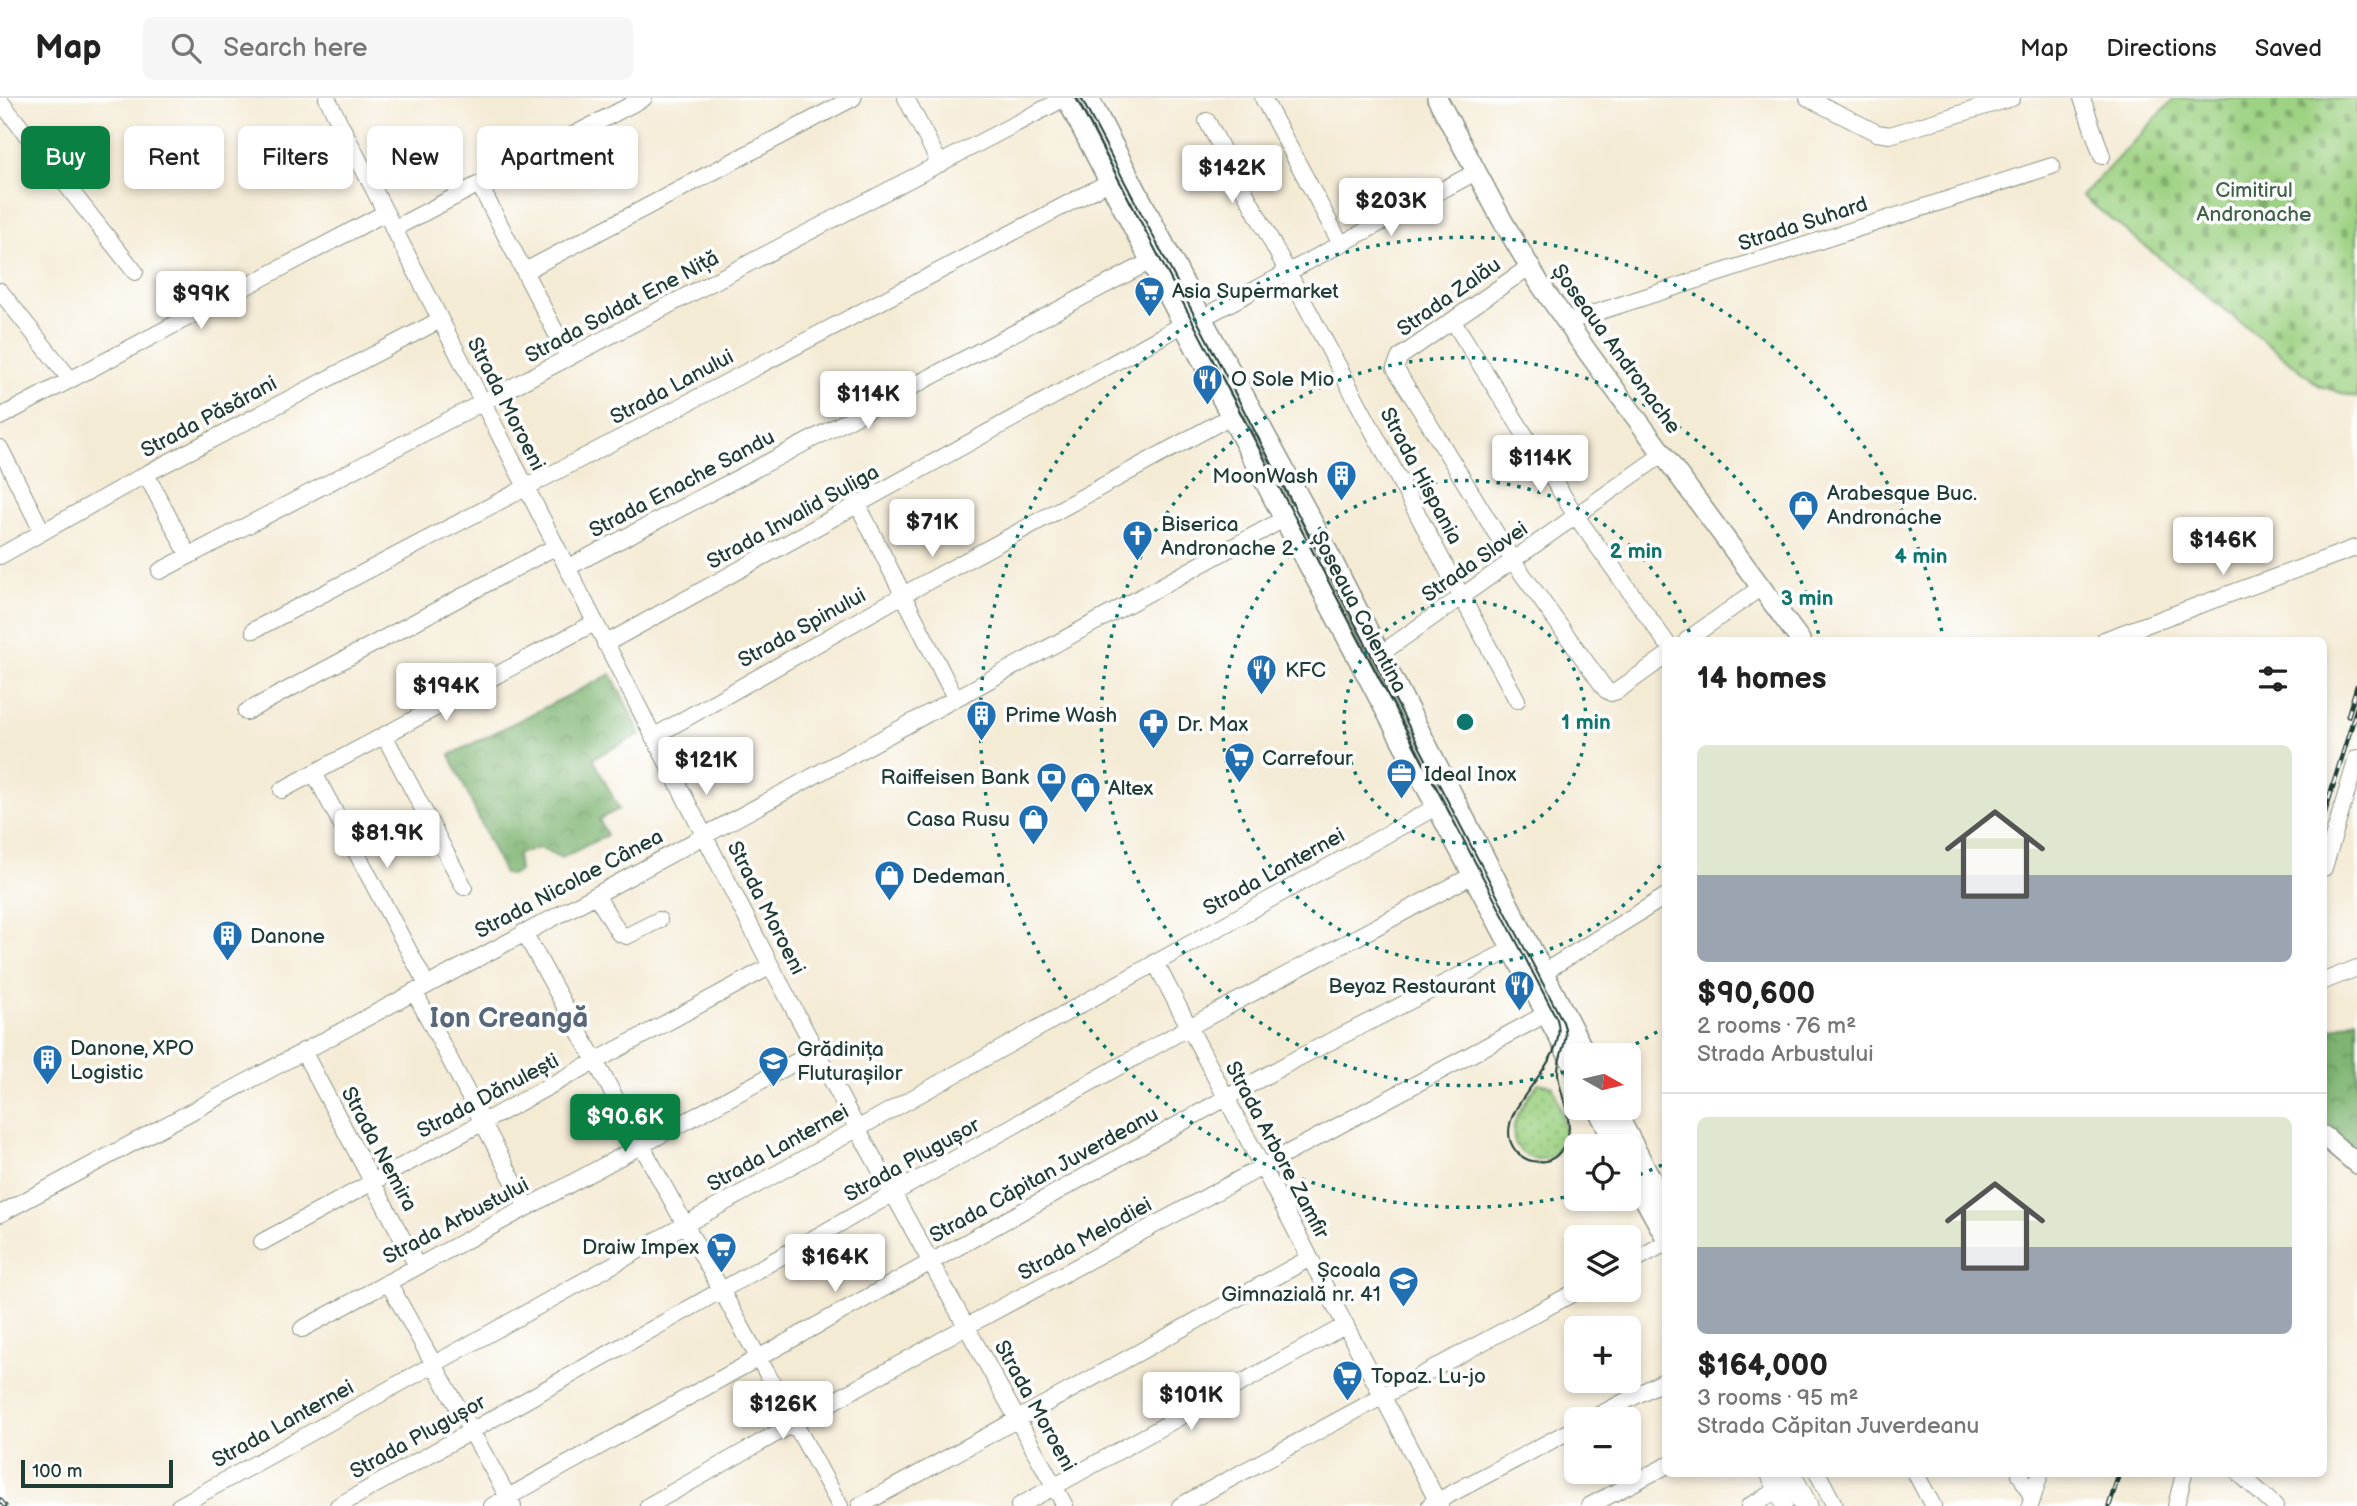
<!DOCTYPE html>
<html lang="en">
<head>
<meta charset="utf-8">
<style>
	:root { --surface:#fff; --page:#f6f6f6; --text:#222; --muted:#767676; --line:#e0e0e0; --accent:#0b8043 }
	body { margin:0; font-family:"Balsamiq Sans",sans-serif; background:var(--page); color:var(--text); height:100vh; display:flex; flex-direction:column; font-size:26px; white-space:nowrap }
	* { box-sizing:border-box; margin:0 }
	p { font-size:23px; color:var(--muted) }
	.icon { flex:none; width:38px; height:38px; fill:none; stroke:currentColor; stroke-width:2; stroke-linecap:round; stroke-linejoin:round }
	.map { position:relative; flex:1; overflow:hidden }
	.panel { position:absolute; left:1662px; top:539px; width:665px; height:840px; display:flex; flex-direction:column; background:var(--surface); border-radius:10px; box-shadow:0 4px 10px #0003 }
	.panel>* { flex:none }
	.top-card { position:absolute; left:21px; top:28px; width:665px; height:63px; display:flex; gap:14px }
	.needle { width:46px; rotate:98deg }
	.fabs { position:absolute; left:1564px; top:945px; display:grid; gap:14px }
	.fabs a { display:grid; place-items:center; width:77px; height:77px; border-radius:10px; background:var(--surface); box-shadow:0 4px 10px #0003; font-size:35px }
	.scale { position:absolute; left:21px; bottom:18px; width:152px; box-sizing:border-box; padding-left:7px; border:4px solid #1f3d34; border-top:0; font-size:19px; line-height:24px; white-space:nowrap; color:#1f3d34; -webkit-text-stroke:5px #fff; paint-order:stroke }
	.price { position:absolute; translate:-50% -60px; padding:0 16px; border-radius:7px; background:#fff; color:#222; font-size:23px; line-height:46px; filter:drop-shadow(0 2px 4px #0008) }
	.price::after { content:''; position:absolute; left:50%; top:42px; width:21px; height:16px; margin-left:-10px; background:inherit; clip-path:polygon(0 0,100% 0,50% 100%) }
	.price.on { background:var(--accent); color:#fff }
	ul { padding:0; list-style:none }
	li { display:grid; align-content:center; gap:14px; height:371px; padding:0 35px }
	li+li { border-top:2px solid var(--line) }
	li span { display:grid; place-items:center; height:217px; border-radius:10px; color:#555 }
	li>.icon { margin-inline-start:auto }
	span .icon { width:126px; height:126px; fill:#fffc; stroke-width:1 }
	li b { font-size:30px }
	h2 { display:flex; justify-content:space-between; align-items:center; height:84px; padding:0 35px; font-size:30px }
	.chip { padding:0 24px; border-radius:10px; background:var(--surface); box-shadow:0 4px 10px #0003; font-size:24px; line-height:63px }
	.chip.on { background:var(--accent); color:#fff }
	header { display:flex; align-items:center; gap:42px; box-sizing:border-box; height:98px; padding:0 35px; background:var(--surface); border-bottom:2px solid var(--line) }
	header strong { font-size:33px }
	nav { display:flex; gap:38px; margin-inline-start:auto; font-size:24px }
	.search { width:490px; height:63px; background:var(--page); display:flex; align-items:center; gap:18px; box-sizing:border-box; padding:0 24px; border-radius:10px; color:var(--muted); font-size:26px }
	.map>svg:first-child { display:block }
	.forest { fill:url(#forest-crowns); stroke:#4e7852; stroke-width:2 }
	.cemetery { fill:url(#cemetery-stones); stroke:#5e885c; stroke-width:2 }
	.park { fill:url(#park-dots); stroke:#5e885c; stroke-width:2 }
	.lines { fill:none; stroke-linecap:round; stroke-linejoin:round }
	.minor-casing { stroke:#8a9484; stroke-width:18 }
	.major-casing { stroke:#8a9484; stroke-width:22 }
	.highway-casing { stroke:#8a9484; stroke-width:25 }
	.minor { stroke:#fff; stroke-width:16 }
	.major { stroke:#fff; stroke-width:19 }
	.highway { stroke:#fff; stroke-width:23 }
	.tram { stroke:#1f3d34; stroke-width:2 }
	.rail-casing { stroke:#1f3d34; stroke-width:5 }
	.rail { stroke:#fff; stroke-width:2.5; stroke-dasharray:8; stroke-linecap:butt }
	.ring { fill:none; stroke:#0f766e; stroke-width:3.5; stroke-dasharray:3.5 7 }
	.labels { text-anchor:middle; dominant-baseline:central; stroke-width:7; stroke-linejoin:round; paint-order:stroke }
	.park-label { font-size:21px; fill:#3f6248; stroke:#fff }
	.street-label { font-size:21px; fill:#1f3d34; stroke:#fff }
	.poi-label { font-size:21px; fill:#1f3d34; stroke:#fff; text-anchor:start }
	.district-label { font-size:28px; font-weight:bold; fill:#586878; stroke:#fff }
	.centre { fill:#0f766e; stroke:#fff; stroke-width:3.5 }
	.ring-label { font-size:21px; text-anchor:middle; font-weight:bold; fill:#0f766e; stroke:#fff; stroke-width:7; stroke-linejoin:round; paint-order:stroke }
</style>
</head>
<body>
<header>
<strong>Map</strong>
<div class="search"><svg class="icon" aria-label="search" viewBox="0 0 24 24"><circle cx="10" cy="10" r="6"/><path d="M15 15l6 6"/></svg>Search here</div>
<nav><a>Map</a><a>Directions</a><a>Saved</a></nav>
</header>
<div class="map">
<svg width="2357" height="1408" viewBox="0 0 2357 1408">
	<defs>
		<pattern id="forest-crowns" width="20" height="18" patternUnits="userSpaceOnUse" patternTransform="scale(1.75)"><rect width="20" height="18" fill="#7eb471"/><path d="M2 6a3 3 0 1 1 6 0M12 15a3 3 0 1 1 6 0" fill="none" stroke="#67945e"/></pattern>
		<pattern id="cemetery-stones" width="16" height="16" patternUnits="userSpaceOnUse" patternTransform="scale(1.75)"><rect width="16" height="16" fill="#9ed283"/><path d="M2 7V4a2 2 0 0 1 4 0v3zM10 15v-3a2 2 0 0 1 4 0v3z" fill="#80ac6c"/></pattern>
		<pattern id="park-dots" width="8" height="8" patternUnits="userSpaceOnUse" patternTransform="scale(1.75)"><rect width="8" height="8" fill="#9ed283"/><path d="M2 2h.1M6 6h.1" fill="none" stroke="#80ac6c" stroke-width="1.8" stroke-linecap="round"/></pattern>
	</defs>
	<rect width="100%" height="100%" fill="#fff"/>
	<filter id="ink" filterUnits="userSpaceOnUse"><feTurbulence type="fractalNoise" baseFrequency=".0143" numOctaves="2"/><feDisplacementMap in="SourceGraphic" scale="14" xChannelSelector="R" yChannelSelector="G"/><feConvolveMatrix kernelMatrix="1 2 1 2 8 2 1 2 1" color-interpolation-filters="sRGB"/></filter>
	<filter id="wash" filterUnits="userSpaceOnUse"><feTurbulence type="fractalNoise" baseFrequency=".00686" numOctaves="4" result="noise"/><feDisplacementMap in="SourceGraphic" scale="28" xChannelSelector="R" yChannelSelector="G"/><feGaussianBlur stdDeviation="1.57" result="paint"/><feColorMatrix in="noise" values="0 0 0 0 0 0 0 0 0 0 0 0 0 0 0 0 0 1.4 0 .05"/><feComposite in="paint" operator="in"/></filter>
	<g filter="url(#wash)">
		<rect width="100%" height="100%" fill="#f4ebd5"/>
		<path class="forest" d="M611,576L641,636L593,660L619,711L599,721L607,737L562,760L539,750L517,756L519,773L511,777L504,776L450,657Z
			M2357,921V1054L2324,1025V934Z"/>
		<path class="cemetery" d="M2175,0H2357V300L2320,288L2082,98Z"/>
		<path class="park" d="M1538,985L1553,988C1557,1002 1565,1020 1564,1036C1560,1075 1508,1066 1514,1028C1517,1013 1530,998 1538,985Z"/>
	</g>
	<g filter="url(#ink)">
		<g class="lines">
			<defs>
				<path id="minor" d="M327,0L771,868L857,1030L1065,1408
					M906,0L940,66
					M1263,0L1341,146
					M1808,0L1877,35L1890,37L2012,0
					M2082,0L2102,58
					M0,3L135,174
					M1207,23L1517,602
					M479,86L569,260
					M393,131L644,0
					M1529,169L1400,259L1395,270L1513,463L1606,592L1611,595L1617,593L1666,558
					M525,173L853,0
					M0,193L70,281
					M1202,220L1476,74
					M1453,223L1576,418L1666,544
					M1567,224L2052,68
					M0,319L385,115
					M0,350L42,433
					M146,376L189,458
					M858,407L955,600
					M0,458L146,376L440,222
					M567,470L1151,163
					M160,473L1065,0
					M254,532L1111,83
					M1687,542L1760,490
					M2104,542L2355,450
					M605,546L1184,226
					M1379,557L1663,356
					M246,614L555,449
					M384,637L464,789
					M653,639L903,497L1231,318
					M314,675L427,887
					M282,692L594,525
					M2324,770L2357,660
					M596,797L619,835L627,838L659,822
					M524,834L840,1408
					M1155,864L1440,1408
					M1544,874L1666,798
					M2324,883L2357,870
					M414,893L527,1109
					M303,953L417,1168
					M0,1116L596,797L1304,410
					M262,1144L771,868
					M1629,1165L1666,1145
					M388,1184L513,1408
					M302,1231L816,953
					M1591,1321L1666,1282
					M1769,1376L1784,1408
					M1818,1376L1835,1408
					M1916,1376L1933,1408
					M2020,1376L2032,1399
					M2240,1376L2275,1408
					M1430,1407L1577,1329
					M179,1408L1436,709
					M338,1408L1189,929L1473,777
					M492,1408L1296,961L1512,851
					M648,1408L967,1228L1546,916
					M860,1408L1310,1160
					M1019,1408L1346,1227
					M1180,1408L1579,1192
					M1589,1408L1666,1368
					M1749,1408L1777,1393
					M2030,1408L2040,1376
					M2176,1408L2184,1376"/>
				<path id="major" d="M1066,0L1284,421L1577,974
					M1089,0L1202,220L1310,419L1586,957
					M1437,0L1502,122L1540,186L1589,256L1800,542
					M1597,1010L1616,1048
					M1614,1010L1666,1109
					M2324,1038L2357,1066
					M1629,1073L1666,1140"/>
				<path id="highway" d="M1789,1376L1806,1408"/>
			</defs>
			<use href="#minor" class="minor-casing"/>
			<use href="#major" class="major-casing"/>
			<use href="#highway" class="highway-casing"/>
			<use href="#minor" class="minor"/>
			<use href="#major" class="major"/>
			<use href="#highway" class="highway"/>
			<path class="tram" d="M1076,0L1557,921C1570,966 1500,1003 1510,1042C1513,1052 1522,1061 1532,1063C1541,1065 1551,1063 1557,1057C1582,1034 1560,1002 1558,976C1557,957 1571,943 1563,924L1081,0"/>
			<defs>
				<path id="rail" d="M2348,618L2357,588
					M2324,717L2357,610
					M0,1402L5,1408
					M2109,1408L2119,1376"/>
			</defs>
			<use href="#rail" class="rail-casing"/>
			<use href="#rail" class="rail"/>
		</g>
	</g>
	<g class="ring">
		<circle cx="1465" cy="624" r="121"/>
		<path d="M1666 759A242 242 0 1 1 1692 541"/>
		<path d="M1666 928A364 364 0 0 1 1613 957M1574 971A364 364 0 1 1 1820 542"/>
		<path d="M1662 1067A485 485 0 0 1 1631 1080M1574 1097A485 485 0 1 1 1943 540"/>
	</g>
	<defs>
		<symbol id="supermarket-pin" viewBox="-11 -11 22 30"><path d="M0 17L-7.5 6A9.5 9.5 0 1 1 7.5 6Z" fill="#1f6fb2" stroke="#fff"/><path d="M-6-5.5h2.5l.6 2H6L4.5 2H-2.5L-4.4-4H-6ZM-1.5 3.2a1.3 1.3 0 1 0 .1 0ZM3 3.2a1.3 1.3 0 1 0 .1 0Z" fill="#fff"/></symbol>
		<symbol id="restaurant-pin" viewBox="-11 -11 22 30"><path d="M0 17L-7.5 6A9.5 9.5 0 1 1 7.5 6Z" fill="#1f6fb2" stroke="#fff"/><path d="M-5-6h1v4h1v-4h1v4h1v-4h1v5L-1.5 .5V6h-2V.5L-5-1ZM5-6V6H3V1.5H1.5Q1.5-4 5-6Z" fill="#fff"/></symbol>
		<symbol id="building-pin" viewBox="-11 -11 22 30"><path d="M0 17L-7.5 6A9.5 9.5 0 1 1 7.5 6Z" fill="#1f6fb2" stroke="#fff"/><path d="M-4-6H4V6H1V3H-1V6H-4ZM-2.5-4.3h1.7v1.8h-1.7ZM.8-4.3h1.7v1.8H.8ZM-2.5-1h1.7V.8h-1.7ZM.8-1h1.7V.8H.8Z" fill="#fff"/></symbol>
		<symbol id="shop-pin" viewBox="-11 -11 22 30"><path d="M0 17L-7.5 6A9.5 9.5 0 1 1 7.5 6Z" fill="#1f6fb2" stroke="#fff"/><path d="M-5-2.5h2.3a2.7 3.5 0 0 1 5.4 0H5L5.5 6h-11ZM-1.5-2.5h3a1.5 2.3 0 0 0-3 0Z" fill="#fff"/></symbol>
		<symbol id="church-pin" viewBox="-11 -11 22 30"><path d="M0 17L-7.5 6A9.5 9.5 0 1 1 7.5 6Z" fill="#1f6fb2" stroke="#fff"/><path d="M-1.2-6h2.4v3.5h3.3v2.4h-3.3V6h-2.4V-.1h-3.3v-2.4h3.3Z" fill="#fff"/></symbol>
		<symbol id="pharmacy-pin" viewBox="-11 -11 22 30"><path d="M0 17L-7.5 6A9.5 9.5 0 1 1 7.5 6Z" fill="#1f6fb2" stroke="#fff"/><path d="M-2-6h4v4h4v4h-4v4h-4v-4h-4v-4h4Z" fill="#fff"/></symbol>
		<symbol id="office-pin" viewBox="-11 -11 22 30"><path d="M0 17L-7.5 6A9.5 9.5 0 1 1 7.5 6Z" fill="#1f6fb2" stroke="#fff"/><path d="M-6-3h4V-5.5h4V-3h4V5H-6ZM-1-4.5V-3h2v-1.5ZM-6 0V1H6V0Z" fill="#fff"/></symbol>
		<symbol id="bank-pin" viewBox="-11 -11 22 30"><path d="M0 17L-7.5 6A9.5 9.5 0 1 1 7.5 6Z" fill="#1f6fb2" stroke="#fff"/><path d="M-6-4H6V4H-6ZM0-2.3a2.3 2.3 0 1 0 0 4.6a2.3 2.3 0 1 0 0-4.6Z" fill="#fff"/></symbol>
		<symbol id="school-pin" viewBox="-11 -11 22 30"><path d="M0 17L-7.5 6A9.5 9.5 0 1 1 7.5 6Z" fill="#1f6fb2" stroke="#fff"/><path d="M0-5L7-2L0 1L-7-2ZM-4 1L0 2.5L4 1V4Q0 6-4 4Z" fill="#fff"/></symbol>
	</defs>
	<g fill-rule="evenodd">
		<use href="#supermarket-pin" x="1132" y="176" width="35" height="47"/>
		<use href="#restaurant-pin" x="1190" y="264" width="35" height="47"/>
		<use href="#building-pin" x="1324" y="360" width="35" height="47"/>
		<use href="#shop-pin" x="1786" y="390" width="35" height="47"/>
		<use href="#church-pin" x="1120" y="420" width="35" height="47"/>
		<use href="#restaurant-pin" x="1244" y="554" width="35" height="47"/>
		<use href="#building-pin" x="964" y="600" width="35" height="47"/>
		<use href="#pharmacy-pin" x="1136" y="608" width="35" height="47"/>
		<use href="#supermarket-pin" x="1222" y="642" width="35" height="47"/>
		<use href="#office-pin" x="1384" y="658" width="35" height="47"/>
		<use href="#bank-pin" x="1034" y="662" width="35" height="47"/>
		<use href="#shop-pin" x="1068" y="672" width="35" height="47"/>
		<use href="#shop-pin" x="1016" y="704" width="35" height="47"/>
		<use href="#shop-pin" x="872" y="760" width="35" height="47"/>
		<use href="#building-pin" x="210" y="820" width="35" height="47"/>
		<use href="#restaurant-pin" x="1502" y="870" width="35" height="47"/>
		<use href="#building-pin" x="30" y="944" width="35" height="47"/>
		<use href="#school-pin" x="756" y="946" width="35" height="47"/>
		<use href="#supermarket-pin" x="704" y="1132" width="35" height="47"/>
		<use href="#school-pin" x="1386" y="1166" width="35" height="47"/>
		<use href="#supermarket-pin" x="1330" y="1260" width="35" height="47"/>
	</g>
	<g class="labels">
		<g class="park-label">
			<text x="2254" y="92">Cimitirul<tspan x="2254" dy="24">Andronache</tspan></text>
		</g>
		<g class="street-label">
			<text transform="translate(1803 126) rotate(-18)">Strada Suhard</text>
			<text transform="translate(1449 199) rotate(-35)">Strada Zalău</text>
			<text transform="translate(622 209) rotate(-28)">Strada Soldat Ene Niță</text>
			<text transform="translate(1616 251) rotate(54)">Șoseaua Andronache</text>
			<text transform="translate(672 289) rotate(-28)">Strada Lanului</text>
			<text transform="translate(506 306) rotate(63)">Strada Moroeni</text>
			<text transform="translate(209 319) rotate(-28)">Strada Păsărani</text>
			<text transform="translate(1421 378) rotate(62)">Strada Hispania</text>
			<text transform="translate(682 386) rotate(-28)">Strada Enache Sandu</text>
			<text transform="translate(793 419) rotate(-29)">Strada Invalid Suliga</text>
			<text transform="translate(1475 464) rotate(-35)">Strada Slovei</text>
			<text transform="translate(1359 514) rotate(62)">Șoseaua Colentina</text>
			<text transform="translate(802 530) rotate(-29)">Strada Spinului</text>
			<text transform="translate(1274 774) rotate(-29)">Strada Lanternei</text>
			<text transform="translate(569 786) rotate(-28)">Strada Nicolae Cânea</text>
			<text transform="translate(766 810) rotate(63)">Strada Moroeni</text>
			<text transform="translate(488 998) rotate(-28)">Strada Dănulești</text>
			<text transform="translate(778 1050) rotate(-29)">Strada Lanternei</text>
			<text transform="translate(379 1051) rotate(62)">Strada Nemira</text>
			<text transform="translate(1277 1052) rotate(62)">Strada Arbore Zamfir</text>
			<text transform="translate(912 1062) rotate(-29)">Strada Plugușor</text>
			<text transform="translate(1044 1077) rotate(-29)">Strada Căpitan Juverdeanu</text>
			<text transform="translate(456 1123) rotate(-28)">Strada Arbustului</text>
			<text transform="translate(1085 1141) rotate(-29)">Strada Melodiei</text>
			<text transform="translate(1035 1308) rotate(61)">Strada Moroeni</text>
			<text transform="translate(283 1326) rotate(-29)">Strada Lanternei</text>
			<text transform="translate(418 1339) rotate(-29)">Strada Plugușor</text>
		</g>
		<g class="poi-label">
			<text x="1172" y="193">Asia Supermarket</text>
			<text x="1231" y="281">O Sole Mio</text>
			<text x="1318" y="378" text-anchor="end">MoonWash</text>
			<text x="1827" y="395">Arabesque Buc.<tspan x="1827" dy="24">Andronache</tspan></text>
			<text x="1161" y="426">Biserica<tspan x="1161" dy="24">Andronache 2</tspan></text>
			<text x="1285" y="572">KFC</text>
			<text x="1005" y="617">Prime Wash</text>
			<text x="1177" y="626">Dr. Max</text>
			<text x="1262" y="660">Carrefour</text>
			<text x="1424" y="676">Ideal Inox</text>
			<text x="1029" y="679" text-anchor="end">Raiffeisen Bank</text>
			<text x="1108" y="690">Altex</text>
			<text x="1010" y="721" text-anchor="end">Casa Rusu</text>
			<text x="912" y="778">Dedeman</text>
			<text x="250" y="838">Danone</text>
			<text x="1496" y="888" text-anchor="end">Beyaz Restaurant</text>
			<text x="70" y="950">Danone, XPO<tspan x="70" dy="24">Logistic</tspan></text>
			<text x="797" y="951">Grădinița<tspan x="797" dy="24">Fluturașilor</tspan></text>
			<text x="699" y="1149" text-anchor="end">Draiw Impex</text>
			<text x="1381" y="1172" text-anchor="end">Școala<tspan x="1381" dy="24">Gimnazială nr. 41</tspan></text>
			<text x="1371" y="1278">Topaz. Lu-jo</text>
		</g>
		<g class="district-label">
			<text x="509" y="920">Ion Creangă</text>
		</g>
	</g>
	<circle cx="1465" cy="624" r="10" class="centre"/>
	<g class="ring-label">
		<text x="1636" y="460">2 min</text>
		<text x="1921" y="465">4 min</text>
		<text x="1807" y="507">3 min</text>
		<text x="1586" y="631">1 min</text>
	</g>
</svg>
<div class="fabs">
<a><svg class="needle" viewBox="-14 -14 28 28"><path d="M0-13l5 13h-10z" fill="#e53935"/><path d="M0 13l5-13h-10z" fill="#767676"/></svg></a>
<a><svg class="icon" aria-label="locate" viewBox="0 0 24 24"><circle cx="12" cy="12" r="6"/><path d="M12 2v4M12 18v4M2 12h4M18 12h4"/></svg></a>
<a><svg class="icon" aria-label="layers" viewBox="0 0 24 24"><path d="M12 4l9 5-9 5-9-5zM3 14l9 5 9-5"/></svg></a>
<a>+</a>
<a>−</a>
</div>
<div class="scale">100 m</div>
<b class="price" style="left:1232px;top:107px">$142K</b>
<b class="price" style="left:1391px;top:140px">$203K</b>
<b class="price" style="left:201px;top:233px">$99K</b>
<b class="price" style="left:868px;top:333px">$114K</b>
<b class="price" style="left:1540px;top:397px">$114K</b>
<b class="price" style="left:932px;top:461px">$71K</b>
<b class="price" style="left:2223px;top:479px">$146K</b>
<b class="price" style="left:446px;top:625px">$194K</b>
<b class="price" style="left:706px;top:699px">$121K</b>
<b class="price" style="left:387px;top:772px">$81.9K</b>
<b class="price on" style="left:625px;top:1056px">$90.6K</b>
<b class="price" style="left:835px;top:1196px">$164K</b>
<b class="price" style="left:1191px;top:1334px">$101K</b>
<b class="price" style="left:783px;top:1343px">$126K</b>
<div class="top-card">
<a class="chip on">Buy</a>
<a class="chip">Rent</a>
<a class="chip">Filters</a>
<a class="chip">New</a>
<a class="chip">Apartment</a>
</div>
<section class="panel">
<h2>14 homes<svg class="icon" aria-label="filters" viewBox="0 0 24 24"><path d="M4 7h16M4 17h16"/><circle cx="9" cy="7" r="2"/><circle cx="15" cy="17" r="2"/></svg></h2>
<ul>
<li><span style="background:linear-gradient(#dfe7d0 60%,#9aa5b1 0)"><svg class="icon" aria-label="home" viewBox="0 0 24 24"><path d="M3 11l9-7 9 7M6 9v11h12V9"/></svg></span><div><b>$90,600</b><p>2 rooms · 76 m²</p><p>Strada Arbustului</p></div></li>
<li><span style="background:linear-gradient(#dfe7d0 60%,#9aa5b1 0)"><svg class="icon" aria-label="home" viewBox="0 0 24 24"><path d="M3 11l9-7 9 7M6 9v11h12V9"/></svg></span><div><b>$164,000</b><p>3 rooms · 95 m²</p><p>Strada Căpitan Juverdeanu</p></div></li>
</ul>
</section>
</div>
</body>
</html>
